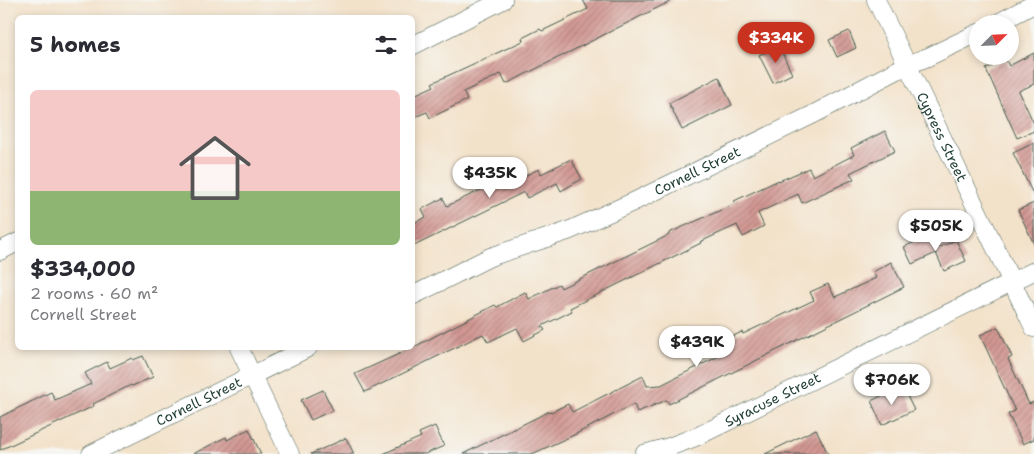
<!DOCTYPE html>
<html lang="en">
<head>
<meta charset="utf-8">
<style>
	:root { --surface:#fff; --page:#f7f7f7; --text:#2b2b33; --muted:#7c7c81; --line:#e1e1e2; --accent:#c8321e }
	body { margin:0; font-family:"Shantell Sans",sans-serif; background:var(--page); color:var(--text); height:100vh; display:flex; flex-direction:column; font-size:19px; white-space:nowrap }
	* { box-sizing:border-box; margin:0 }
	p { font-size:16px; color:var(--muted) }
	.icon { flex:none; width:28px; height:28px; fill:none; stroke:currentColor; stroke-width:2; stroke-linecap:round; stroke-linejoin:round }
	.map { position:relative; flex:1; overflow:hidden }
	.sheet { position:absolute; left:15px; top:15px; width:400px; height:335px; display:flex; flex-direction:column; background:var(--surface); border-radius:8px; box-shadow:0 2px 8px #0003 }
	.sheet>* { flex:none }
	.needle { width:32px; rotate:66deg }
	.controls { position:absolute; left:969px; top:15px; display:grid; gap:10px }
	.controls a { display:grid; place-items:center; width:50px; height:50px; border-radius:50%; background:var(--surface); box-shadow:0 2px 8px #0003; font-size:25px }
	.price { position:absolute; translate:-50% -42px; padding:0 11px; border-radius:18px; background:#fff; color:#222; font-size:16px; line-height:32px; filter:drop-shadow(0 1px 2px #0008) }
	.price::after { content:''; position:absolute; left:50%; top:30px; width:15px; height:11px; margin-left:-8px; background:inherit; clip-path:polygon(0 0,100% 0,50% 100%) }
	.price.current { background:var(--accent); color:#fff }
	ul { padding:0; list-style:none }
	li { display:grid; align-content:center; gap:10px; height:265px; padding:0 15px }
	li+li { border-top:1px solid var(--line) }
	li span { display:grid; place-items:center; height:155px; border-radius:8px; color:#555 }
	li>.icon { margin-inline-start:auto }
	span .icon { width:90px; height:90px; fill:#fffc; stroke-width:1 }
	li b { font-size:21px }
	h2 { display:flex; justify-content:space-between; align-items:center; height:60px; padding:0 15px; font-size:21px }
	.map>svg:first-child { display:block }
	.building { fill:url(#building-hatch) }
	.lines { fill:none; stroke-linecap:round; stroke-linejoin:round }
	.minor-casing { stroke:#3f564a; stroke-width:19 }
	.minor { stroke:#fff; stroke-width:18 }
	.labels { text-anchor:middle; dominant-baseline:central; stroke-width:4; stroke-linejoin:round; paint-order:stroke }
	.street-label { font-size:14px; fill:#1f3d34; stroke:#f6f6f2 }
</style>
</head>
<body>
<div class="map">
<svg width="1034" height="454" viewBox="0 0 1034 454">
	<defs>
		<pattern id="building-hatch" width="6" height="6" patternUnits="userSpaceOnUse" patternTransform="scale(1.25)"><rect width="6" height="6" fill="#d39893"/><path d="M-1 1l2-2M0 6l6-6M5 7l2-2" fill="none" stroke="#ab7d79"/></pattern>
	</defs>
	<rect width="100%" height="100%" fill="#f6f6f2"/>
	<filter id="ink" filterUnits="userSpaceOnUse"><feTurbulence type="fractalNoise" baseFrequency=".02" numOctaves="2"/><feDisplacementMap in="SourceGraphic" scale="10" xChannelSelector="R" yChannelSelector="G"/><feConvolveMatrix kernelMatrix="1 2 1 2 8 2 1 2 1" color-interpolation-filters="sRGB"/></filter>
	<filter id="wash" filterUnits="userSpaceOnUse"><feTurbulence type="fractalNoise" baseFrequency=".0096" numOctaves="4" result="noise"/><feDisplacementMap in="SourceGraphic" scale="20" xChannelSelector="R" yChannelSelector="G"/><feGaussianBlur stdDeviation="1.12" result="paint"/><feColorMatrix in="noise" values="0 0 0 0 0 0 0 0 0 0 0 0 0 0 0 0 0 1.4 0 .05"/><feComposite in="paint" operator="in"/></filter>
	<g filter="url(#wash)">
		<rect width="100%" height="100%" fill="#f3e2ca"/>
		<g id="blocks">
			<path class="building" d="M583,0H673L506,84L501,74L463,92L467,100L430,118L427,112L412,118V96L434,86L432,83L523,41L522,38L540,29L542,31L588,9Z
				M849,31L856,48L837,57L829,40Z
				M779,46L792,74L773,83L759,55Z
				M1034,53V84L1019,91L1034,124V131L1017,138L986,69L1006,60L1009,66Z
				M719,77L732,105L682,130L669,103Z
				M885,131L895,151L850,173L854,179L802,203L798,194L758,213L764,226L743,237L737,225L700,242L701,243L570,308L572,311L542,326L545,330L524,341L517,328L488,342L483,334L365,392L355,374L412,348L495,305L497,307L525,292L529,299L559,284L561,288L669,235V233L728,207L735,203L734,201L779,180V181L809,168L813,176L854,155L851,148Z
				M1034,143V196L1013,153Z
				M571,159L582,179L561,191L557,183L527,198L524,192L412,247V224L426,217L422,209L443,198L447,206L483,189L479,180L500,170L507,184L539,169L541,174Z
				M1034,203V244L1018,210Z
				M932,234L938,248L956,240L966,261L944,271L936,253L912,264L904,247Z
				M891,262L904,287L669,404L667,400L637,412L634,404L576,434L532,454H463L550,411L551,412L568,404L572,412L643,376L647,386L661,385L727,352L722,341L742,332L743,334L814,300L810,292L828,284L835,297L876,278L873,272Z
				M998,327L1012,357L1008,359L1029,404L1034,402V439L1023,444L1008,414L1015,411L980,335Z
				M143,356L153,377L132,386L131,385L93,404L94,406L0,450V417L51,392L55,400L91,384L85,373L107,362L110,368L132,358L133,360Z
				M902,386L914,410L882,425L871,401Z
				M323,390L333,410L311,420L301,400Z
				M435,426L444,446L425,454H383L421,437L419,433Z
				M249,429L261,454H193L226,437L227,440Z
				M816,429L828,454H765Z
				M346,438L354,454H311Z"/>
		</g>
	</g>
	<g filter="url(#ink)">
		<use href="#blocks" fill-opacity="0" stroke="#3f564a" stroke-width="1"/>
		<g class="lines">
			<defs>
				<g id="minor">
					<path id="s1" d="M876,0L1034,328"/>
					<path d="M996,24L1034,4"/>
					<path d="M412,46L503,0"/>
					<path d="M0,251L18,242"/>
					<path id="s2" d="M412,296L490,257L568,231L633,202L812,115L907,65L928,57L978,33"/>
					<path d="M239,348L290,454"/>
					<path id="s3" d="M91,454L308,348"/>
					<path id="s4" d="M644,454L669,447L698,436L1034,271"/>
				</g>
			</defs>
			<use href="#minor" class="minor-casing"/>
			<use href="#minor" class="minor"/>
		</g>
	</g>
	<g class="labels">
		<g class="street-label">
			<text stroke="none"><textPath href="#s1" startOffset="152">Cypress Street</textPath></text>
			<text stroke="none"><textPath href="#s2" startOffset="312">Cornell Street</textPath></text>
			<text stroke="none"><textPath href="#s4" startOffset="140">Syracuse Street</textPath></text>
			<text stroke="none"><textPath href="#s3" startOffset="120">Cornell Street</textPath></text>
		</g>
	</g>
</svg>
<div class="controls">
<a><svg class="needle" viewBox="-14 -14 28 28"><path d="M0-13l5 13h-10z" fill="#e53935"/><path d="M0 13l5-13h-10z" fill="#7c7c81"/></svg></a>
</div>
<b class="price current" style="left:776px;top:64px">$334K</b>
<b class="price" style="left:490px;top:199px">$435K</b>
<b class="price" style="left:936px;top:252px">$505K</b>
<b class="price" style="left:697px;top:368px">$439K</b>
<b class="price" style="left:892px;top:406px">$706K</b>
<section class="sheet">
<h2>5 homes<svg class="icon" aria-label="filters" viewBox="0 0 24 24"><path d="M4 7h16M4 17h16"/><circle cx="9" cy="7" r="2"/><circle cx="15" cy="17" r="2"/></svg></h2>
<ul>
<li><span style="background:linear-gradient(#f6c9c9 65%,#8fb573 0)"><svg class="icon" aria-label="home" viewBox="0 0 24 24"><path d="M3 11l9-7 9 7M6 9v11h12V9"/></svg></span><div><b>$334,000</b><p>2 rooms · 60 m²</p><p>Cornell Street</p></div></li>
</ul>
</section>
</div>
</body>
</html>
